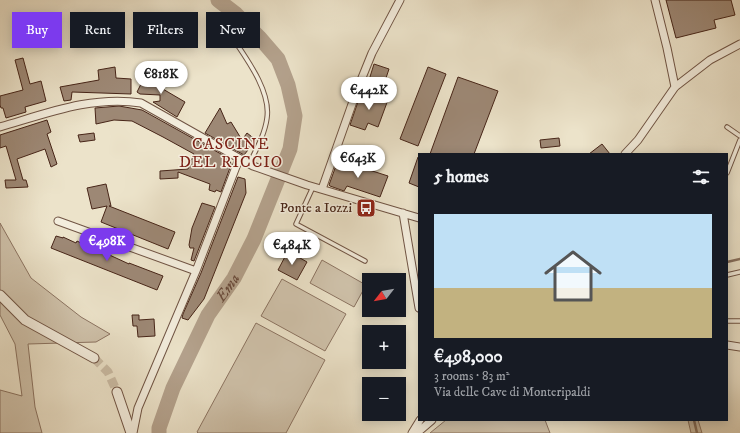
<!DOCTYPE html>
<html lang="en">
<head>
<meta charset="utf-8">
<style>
	:root { --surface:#171b24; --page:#20242c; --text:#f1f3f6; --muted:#9ea1a6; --line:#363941; --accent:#7c3aed }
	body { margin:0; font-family:"IM FELL DW Pica",serif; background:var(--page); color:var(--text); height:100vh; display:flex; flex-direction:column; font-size:15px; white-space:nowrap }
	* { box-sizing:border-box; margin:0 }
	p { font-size:13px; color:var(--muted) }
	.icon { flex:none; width:22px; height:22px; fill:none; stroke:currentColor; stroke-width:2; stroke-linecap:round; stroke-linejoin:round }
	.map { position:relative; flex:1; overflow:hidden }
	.drawer { position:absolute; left:418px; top:153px; width:310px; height:268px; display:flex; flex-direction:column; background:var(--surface); border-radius:0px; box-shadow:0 2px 10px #0003 }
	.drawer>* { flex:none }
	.banner { position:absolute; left:12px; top:12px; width:346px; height:36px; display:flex; gap:8px }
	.needle { width:26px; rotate:239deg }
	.buttons { position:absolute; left:362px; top:273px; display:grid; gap:8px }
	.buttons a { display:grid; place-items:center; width:44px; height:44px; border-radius:0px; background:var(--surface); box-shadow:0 2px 10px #0003; font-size:20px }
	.price { position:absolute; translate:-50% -34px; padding:0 9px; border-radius:14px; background:#fff; color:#222; font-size:13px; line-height:26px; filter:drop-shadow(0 1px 2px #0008) }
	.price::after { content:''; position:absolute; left:50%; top:24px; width:12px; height:9px; margin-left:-6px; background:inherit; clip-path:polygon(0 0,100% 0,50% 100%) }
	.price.on { background:var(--accent); color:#fff }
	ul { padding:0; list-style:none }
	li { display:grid; align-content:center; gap:8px; height:212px; padding:0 16px }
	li+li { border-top:1px solid var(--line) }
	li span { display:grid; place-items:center; height:124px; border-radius:0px; color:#555 }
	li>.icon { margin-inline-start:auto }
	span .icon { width:72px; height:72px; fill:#fffc; stroke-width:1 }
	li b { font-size:17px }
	h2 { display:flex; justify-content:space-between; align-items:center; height:48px; padding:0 16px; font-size:17px }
	.chip { padding:0 14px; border-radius:0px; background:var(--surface); box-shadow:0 2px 10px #0003; font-size:14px; line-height:36px }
	.chip.on { background:var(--accent); color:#fff }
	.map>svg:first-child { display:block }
	.green { fill:#d0c3ac; stroke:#8c7462 }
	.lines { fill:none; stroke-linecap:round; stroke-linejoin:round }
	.stream { stroke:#88705e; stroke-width:2.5 }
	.river { stroke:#b4a28d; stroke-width:15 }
	.building { fill:#9d8875; stroke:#472518 }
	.tertiary-tunnel { stroke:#cbbda6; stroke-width:9; stroke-dasharray:9 4.5; stroke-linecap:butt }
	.service-casing { stroke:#705444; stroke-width:5.5 }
	.minor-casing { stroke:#705444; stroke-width:9 }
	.tertiary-casing { stroke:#705444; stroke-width:11 }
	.service { stroke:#f3eddd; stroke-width:3.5 }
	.minor { stroke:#f3eddd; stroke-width:7 }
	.tertiary { stroke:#f3eddd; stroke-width:9 }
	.labels { text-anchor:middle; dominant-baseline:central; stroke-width:3; stroke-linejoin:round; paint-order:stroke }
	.poi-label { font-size:14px; fill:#472518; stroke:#f3eddd; text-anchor:end }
	.water-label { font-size:15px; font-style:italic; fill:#684a3b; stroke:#f3eddd }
	.quarter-label { font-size:16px; letter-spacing:1px; fill:#7a1f14; stroke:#f3eddd }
</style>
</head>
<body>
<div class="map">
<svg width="740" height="433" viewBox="0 0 740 433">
	<rect width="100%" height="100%" fill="#ece3ca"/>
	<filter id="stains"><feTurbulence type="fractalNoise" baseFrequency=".005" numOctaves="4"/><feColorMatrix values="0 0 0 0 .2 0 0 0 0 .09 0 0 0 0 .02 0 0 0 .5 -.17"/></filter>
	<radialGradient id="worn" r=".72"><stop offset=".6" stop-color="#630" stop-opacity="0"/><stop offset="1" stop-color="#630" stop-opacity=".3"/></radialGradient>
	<path class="green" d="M0,223L31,278L81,317L110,334L96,342L28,344L35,407L42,433H0V390L22,396L15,344L0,315Z
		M322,260L366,285L354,307L310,283Z
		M282,279L346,314L325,351L261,316Z
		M256,323L325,360L286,433H198L197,432Z
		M446,420H545L550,433H430Z
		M688,420H698L702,433H691Z"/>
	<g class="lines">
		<path class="stream" d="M727,262L740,259
			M694,420L697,433"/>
		<path class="river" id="s1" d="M159,433V428L173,388L208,315L234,278L254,239L290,149L295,116L288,85L278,59L259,37L236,14L218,0"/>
	</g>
	<path class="building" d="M666,0H731L735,15L714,20L716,28L676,38Z
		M23,58L30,84L41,81L46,101L25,107L26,112L6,118L3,108H1L0,105V96L23,90L15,60Z
		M374,64L389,69L384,84L369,80Z
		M115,67L116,78L131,79V94L72,92L71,100L64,101L60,87L99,80L98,70Z
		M428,67L446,74L418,146L400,139Z
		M151,73L161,78L156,85L185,102L177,117L153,102L160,101V95L140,94L137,92L144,78L147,80Z
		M458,77L498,91L474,154H430Z
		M361,93L380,100L382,94L389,97L378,127L368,123L365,130L350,125Z
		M119,106L142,110L230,159L231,165L221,192L216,190L215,192L209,190L210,184L178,172V178L160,179V171L188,169L194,154L163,137L132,121L114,120L96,124L95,108Z
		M220,108L227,124L231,122L242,140L247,133L256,140L244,155L205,133Z
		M47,120L51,132L47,134L57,164L51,167L45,149L17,159L23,180H26L28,187L6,188L5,180H16L6,146L0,148V135Z
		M94,133L95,140L80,142L78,135Z
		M559,138L560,146L541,148L540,140Z
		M602,144L610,154H589Z
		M418,157H419V187L409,183Z
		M338,160L388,176L380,197L347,186L344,191L330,186L329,185Z
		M238,177L245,179L246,193L204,299L188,320L182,318L183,314L201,273Z
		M106,184L111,206H109L175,232L168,249L101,222L107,206L92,209L87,188Z
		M202,203L215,207L194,261L191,260L194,248H190L189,245L192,228Z
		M56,236L63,238V237L76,243L77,241L89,247L90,246L103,253V252L129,264V263L163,276L157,290L51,248Z
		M288,251L307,262L297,280L278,270Z
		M132,315H139V320L154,319L155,336L138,337L137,326H133Z"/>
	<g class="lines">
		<path class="tertiary-tunnel" d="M94,358L108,372L117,392"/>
		<defs>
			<path id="service" d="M232,37C246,58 271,91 267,118C265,134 256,150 249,164
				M727,127L740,136
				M727,173L740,140
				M313,187L296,224L365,261
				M727,275L740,272
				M727,321H740"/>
			<path id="minor" d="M655,0L667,48L675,87
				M0,127C45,114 93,95 141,103L253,166L307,185L419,218
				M625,154L638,140L675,87L710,60L740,44
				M322,189L357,90L372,53L400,0
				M403,213L419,308
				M58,221L196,271
				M727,345L740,347
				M133,433L138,408L196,271L239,159
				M412,433L420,420
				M417,433L432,420"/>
			<path id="tertiary" d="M0,295L25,320L94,358
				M117,392L131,433"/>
		</defs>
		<use href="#service" class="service-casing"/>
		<use href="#minor" class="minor-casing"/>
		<use href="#tertiary" class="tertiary-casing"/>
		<use href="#service" class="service"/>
		<use href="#minor" class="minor"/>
		<use href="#tertiary" class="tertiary"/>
	</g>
	<defs>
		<symbol id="bus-square" viewBox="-11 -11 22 22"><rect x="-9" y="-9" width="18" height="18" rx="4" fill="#8f2418" stroke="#f3eddd"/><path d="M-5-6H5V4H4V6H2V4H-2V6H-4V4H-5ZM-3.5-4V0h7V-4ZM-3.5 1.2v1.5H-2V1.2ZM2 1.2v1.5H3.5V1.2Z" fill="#fff"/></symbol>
	</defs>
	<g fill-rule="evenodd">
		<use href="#bus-square" x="355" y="197" width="22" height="22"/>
	</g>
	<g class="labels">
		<g class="poi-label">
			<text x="352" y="208">Ponte a Iozzi</text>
		</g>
		<g class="water-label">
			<text stroke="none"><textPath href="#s1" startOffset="162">Ema</textPath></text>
		</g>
		<g class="quarter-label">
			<text x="231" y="144">CASCINE<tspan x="231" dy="18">DEL RICCIO</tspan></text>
		</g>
	</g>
	<rect width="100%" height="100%" filter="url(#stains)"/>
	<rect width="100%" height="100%" fill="url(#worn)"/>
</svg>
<div class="buttons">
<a><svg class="needle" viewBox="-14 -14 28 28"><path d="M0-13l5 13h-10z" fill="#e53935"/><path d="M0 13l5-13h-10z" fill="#9ea1a6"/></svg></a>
<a>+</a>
<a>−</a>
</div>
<b class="price" style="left:161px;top:95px">€818K</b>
<b class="price" style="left:369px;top:111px">€442K</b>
<b class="price" style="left:358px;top:179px">€643K</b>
<b class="price on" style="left:107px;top:262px">€498K</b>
<b class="price" style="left:292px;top:266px">€484K</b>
<div class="banner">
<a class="chip on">Buy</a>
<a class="chip">Rent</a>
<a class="chip">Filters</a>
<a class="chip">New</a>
</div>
<section class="drawer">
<h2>5 homes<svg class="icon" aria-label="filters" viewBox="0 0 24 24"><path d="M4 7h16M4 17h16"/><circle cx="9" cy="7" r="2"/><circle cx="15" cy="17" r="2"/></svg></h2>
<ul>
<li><span style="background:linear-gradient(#bfe0f5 60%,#c2b280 0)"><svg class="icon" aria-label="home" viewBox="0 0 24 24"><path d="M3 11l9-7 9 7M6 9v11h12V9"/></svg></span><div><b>€498,000</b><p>3 rooms · 83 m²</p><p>Via delle Cave di Monteripaldi</p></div></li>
</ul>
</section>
</div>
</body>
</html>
